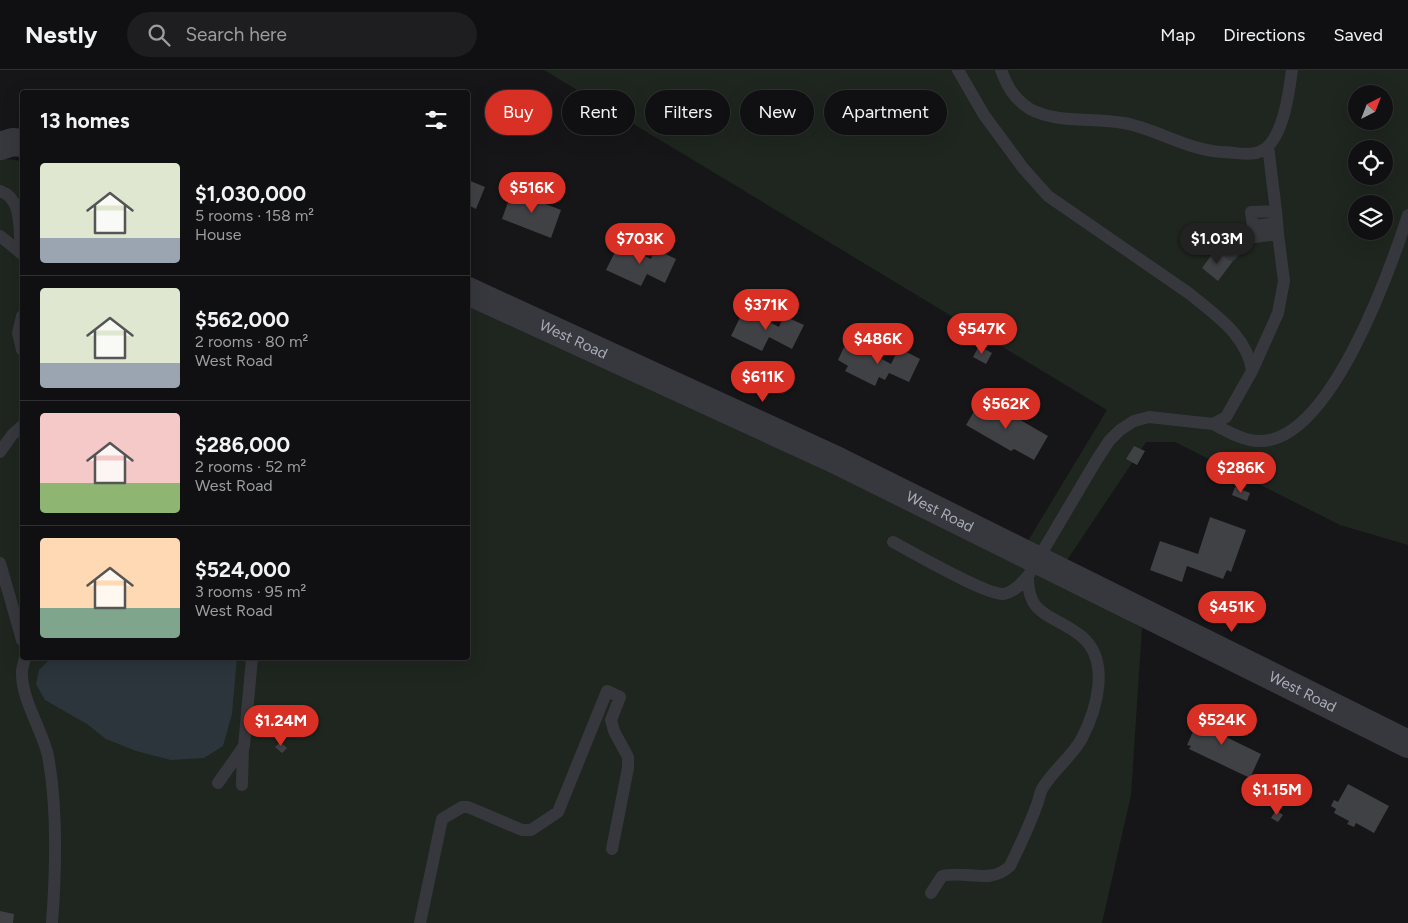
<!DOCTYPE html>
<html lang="en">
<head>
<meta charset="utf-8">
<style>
	:root { --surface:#101012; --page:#1e1e20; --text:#f1f3f6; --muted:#9c9d9f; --line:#303032; --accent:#d93025 }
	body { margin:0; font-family:Figtree,sans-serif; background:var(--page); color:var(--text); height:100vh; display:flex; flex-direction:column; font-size:19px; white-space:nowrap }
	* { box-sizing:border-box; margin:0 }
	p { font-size:16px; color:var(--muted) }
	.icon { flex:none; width:28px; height:28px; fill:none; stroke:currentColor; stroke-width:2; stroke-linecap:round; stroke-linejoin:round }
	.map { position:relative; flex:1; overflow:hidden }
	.side { position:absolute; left:20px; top:20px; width:450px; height:570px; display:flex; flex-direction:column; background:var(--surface); border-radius:5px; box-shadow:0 5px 20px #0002,0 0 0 1px var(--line) }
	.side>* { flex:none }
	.guide { position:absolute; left:485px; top:20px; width:475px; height:45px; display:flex; gap:10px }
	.needle { width:32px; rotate:42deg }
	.fabs { position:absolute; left:1348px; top:15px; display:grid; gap:10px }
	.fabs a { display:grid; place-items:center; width:45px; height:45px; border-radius:50%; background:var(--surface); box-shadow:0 5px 20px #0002,0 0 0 1px var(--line); font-size:25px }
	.price { position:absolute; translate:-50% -42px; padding:0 11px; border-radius:18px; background:var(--accent); color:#fff; font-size:16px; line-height:32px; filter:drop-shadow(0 1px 2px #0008) }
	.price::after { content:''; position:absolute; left:50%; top:30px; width:15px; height:11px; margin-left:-8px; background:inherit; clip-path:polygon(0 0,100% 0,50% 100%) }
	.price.active { background:#222; color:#fff }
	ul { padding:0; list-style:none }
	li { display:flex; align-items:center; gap:15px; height:125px; padding:0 20px }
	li+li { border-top:1px solid var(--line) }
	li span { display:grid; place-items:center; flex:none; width:140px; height:100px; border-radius:5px; color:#555 }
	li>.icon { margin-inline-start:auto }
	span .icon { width:60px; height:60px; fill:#fffc; stroke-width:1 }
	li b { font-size:21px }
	h2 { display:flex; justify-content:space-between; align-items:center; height:60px; padding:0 20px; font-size:21px }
	.chip { padding:0 18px; border-radius:22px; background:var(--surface); box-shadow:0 5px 20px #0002,0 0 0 1px var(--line); font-size:18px; line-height:45px }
	.chip.active { background:var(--accent); color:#fff }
	header { display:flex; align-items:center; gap:30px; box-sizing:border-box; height:70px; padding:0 25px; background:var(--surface); border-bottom:1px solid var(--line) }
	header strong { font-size:24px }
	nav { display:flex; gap:28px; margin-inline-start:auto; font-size:18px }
	.search { width:350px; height:45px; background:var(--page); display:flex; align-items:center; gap:12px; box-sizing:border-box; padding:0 18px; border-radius:28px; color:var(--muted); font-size:19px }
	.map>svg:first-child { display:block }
	.green { fill:#1e261f; fill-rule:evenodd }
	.water { fill:#2c353c }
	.building { fill:#404145 }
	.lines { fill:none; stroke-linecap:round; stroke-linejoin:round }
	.service { stroke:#37383d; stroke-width:12 }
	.tertiary { stroke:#37383d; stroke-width:28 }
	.labels { text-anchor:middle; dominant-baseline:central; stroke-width:4.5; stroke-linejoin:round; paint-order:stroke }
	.street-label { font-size:15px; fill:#a8adb8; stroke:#111113 }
</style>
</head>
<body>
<header>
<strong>Nestly</strong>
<div class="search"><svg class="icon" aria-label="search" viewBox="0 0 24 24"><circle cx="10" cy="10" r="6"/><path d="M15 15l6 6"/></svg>Search here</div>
<nav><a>Map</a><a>Directions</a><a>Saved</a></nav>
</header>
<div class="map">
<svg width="1408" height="853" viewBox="0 0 1408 853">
	<rect width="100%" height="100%" fill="#161618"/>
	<path class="green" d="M544,0H1408V475L1340,455L1175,372H1146L1055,508L1142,558L1131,725L1102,853H0V88L22,91V588H468V227L740,357L1014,494L1107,340ZM1356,24H1384V51H1356ZM1356,79H1384V106H1356ZM1356,134H1384V161H1356Z"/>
	<path class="water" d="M51,588H237L232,644L223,676L204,688L171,690L136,681L106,669L87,654L45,630L36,614L39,600Z"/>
	<path class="building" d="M468,110L485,117L476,139L468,135Z
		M512,121L561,140L551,168L502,149Z
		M619,174L651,189L655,179L676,189L665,213L647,204L641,216L606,200Z
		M1216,179L1233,191L1218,211L1202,198Z
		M744,239L779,257L784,246L804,255L792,279L769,267L762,281L731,266Z
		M857,276L891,294L899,278L920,289L909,312L889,303L885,310L879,307L875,316L845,301L848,296L838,290L844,277L854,281Z
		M979,276L992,283L986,294L973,287Z
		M982,328L1048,366L1034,390L1014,379L1011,381L966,355Z
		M1134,376L1145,381L1137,395L1126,389Z
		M1235,417L1250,423L1247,431L1232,425Z
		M1210,447L1246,460L1231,502L1227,500L1223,509L1187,496L1182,512L1150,500L1160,471L1198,484Z
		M1202,642L1227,654L1222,665L1261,684L1250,708L1189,679L1191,676L1187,675Z
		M280,672L287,678L282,683L275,677Z
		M1348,714L1389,736L1374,763L1356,753L1354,757L1347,754L1349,751L1334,743L1336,739L1331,736L1334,730L1338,732Z
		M1276,740L1283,745L1278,752L1271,748Z
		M0,841L14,844L13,853H0Z"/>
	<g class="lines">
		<path class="service" d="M958,0L984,45L1023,98L1048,126L1190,224C1216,246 1247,265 1252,301
			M1001,0C1007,16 1014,29 1030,39C1058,54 1093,47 1124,53C1157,59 1187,80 1222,82C1236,82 1255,88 1266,78C1284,63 1289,22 1292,0
			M1268,76L1276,141
			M0,121C25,130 17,161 22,183
			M0,166L22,184
			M1231,185L1247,168L1278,164L1276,141L1251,142L1253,156L1277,153
			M22,246L18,263L22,280
			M1213,354C1227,361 1243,371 1259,371C1330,373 1390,200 1408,145
			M0,382L12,365L22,356
			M893,472C914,483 984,524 1003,524C1013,523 1022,513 1028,506L1096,391L1109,371L1120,360L1134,351L1149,347L1213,354L1226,347L1252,301L1278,243L1284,211L1278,164
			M0,493L22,570
			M25,588C24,592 22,598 22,602C21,629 42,659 48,686C58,739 56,799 52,853
			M218,713L244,676L252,588
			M242,715L243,678
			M931,823L942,806C968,800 990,815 1010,796C1019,777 1029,757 1036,737C1039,731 1039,725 1042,719C1053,700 1072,687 1082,668C1097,639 1111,590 1081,566C1054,544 1027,548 1028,506
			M420,853L442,749L462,737H468L522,760H531L558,742L607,621L620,627L611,650L614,661L628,687V698L612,779"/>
		<g class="tertiary">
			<path d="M0,76L13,72L22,73"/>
			<path id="s1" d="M468,221L836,390L1408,674"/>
		</g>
	</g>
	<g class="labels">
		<g class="street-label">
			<text stroke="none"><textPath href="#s1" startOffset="116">West Road</textPath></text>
			<text stroke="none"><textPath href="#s1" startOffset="521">West Road</textPath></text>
			<text stroke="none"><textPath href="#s1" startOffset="926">West Road</textPath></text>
		</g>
	</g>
</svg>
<div class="fabs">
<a><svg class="needle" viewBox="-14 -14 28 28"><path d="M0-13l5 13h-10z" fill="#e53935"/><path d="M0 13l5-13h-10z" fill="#9c9d9f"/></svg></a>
<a><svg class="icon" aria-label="locate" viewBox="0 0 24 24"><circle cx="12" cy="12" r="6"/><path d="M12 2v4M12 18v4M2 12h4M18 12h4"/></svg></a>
<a><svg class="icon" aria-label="layers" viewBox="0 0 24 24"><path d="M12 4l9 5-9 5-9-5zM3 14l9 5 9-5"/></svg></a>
</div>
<b class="price" style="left:532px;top:144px">$516K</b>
<b class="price" style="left:640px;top:195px">$703K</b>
<b class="price active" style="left:1217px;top:195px">$1.03M</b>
<b class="price" style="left:766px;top:261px">$371K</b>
<b class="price" style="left:982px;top:285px">$547K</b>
<b class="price" style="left:878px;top:295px">$486K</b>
<b class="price" style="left:763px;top:333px">$611K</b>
<b class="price" style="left:1006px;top:360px">$562K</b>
<b class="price" style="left:1241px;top:424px">$286K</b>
<b class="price" style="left:1232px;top:563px">$451K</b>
<b class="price" style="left:1222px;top:676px">$524K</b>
<b class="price" style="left:281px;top:677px">$1.24M</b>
<b class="price" style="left:1277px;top:746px">$1.15M</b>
<div class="guide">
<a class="chip active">Buy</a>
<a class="chip">Rent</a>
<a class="chip">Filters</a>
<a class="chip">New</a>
<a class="chip">Apartment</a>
</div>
<section class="side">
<h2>13 homes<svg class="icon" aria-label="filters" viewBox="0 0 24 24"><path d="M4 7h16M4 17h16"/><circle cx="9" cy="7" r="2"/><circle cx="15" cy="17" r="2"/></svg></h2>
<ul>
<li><span style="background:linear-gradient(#dfe7d0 75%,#9aa5b1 0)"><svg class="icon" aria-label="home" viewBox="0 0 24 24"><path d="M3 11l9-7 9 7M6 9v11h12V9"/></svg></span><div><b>$1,030,000</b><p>5 rooms · 158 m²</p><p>House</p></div></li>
<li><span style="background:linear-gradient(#dfe7d0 75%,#9aa5b1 0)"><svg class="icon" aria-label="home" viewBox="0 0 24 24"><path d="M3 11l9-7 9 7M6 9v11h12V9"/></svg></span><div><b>$562,000</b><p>2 rooms · 80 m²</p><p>West Road</p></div></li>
<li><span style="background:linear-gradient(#f6c9c9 70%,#8fb573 0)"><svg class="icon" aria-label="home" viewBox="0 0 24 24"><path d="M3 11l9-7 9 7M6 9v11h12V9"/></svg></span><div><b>$286,000</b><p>2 rooms · 52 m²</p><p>West Road</p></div></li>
<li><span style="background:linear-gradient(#ffd9b3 70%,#7fa58c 0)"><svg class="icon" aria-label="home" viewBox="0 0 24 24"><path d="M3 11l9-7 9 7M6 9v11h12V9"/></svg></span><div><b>$524,000</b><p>3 rooms · 95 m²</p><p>West Road</p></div></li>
</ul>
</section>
</div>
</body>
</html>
